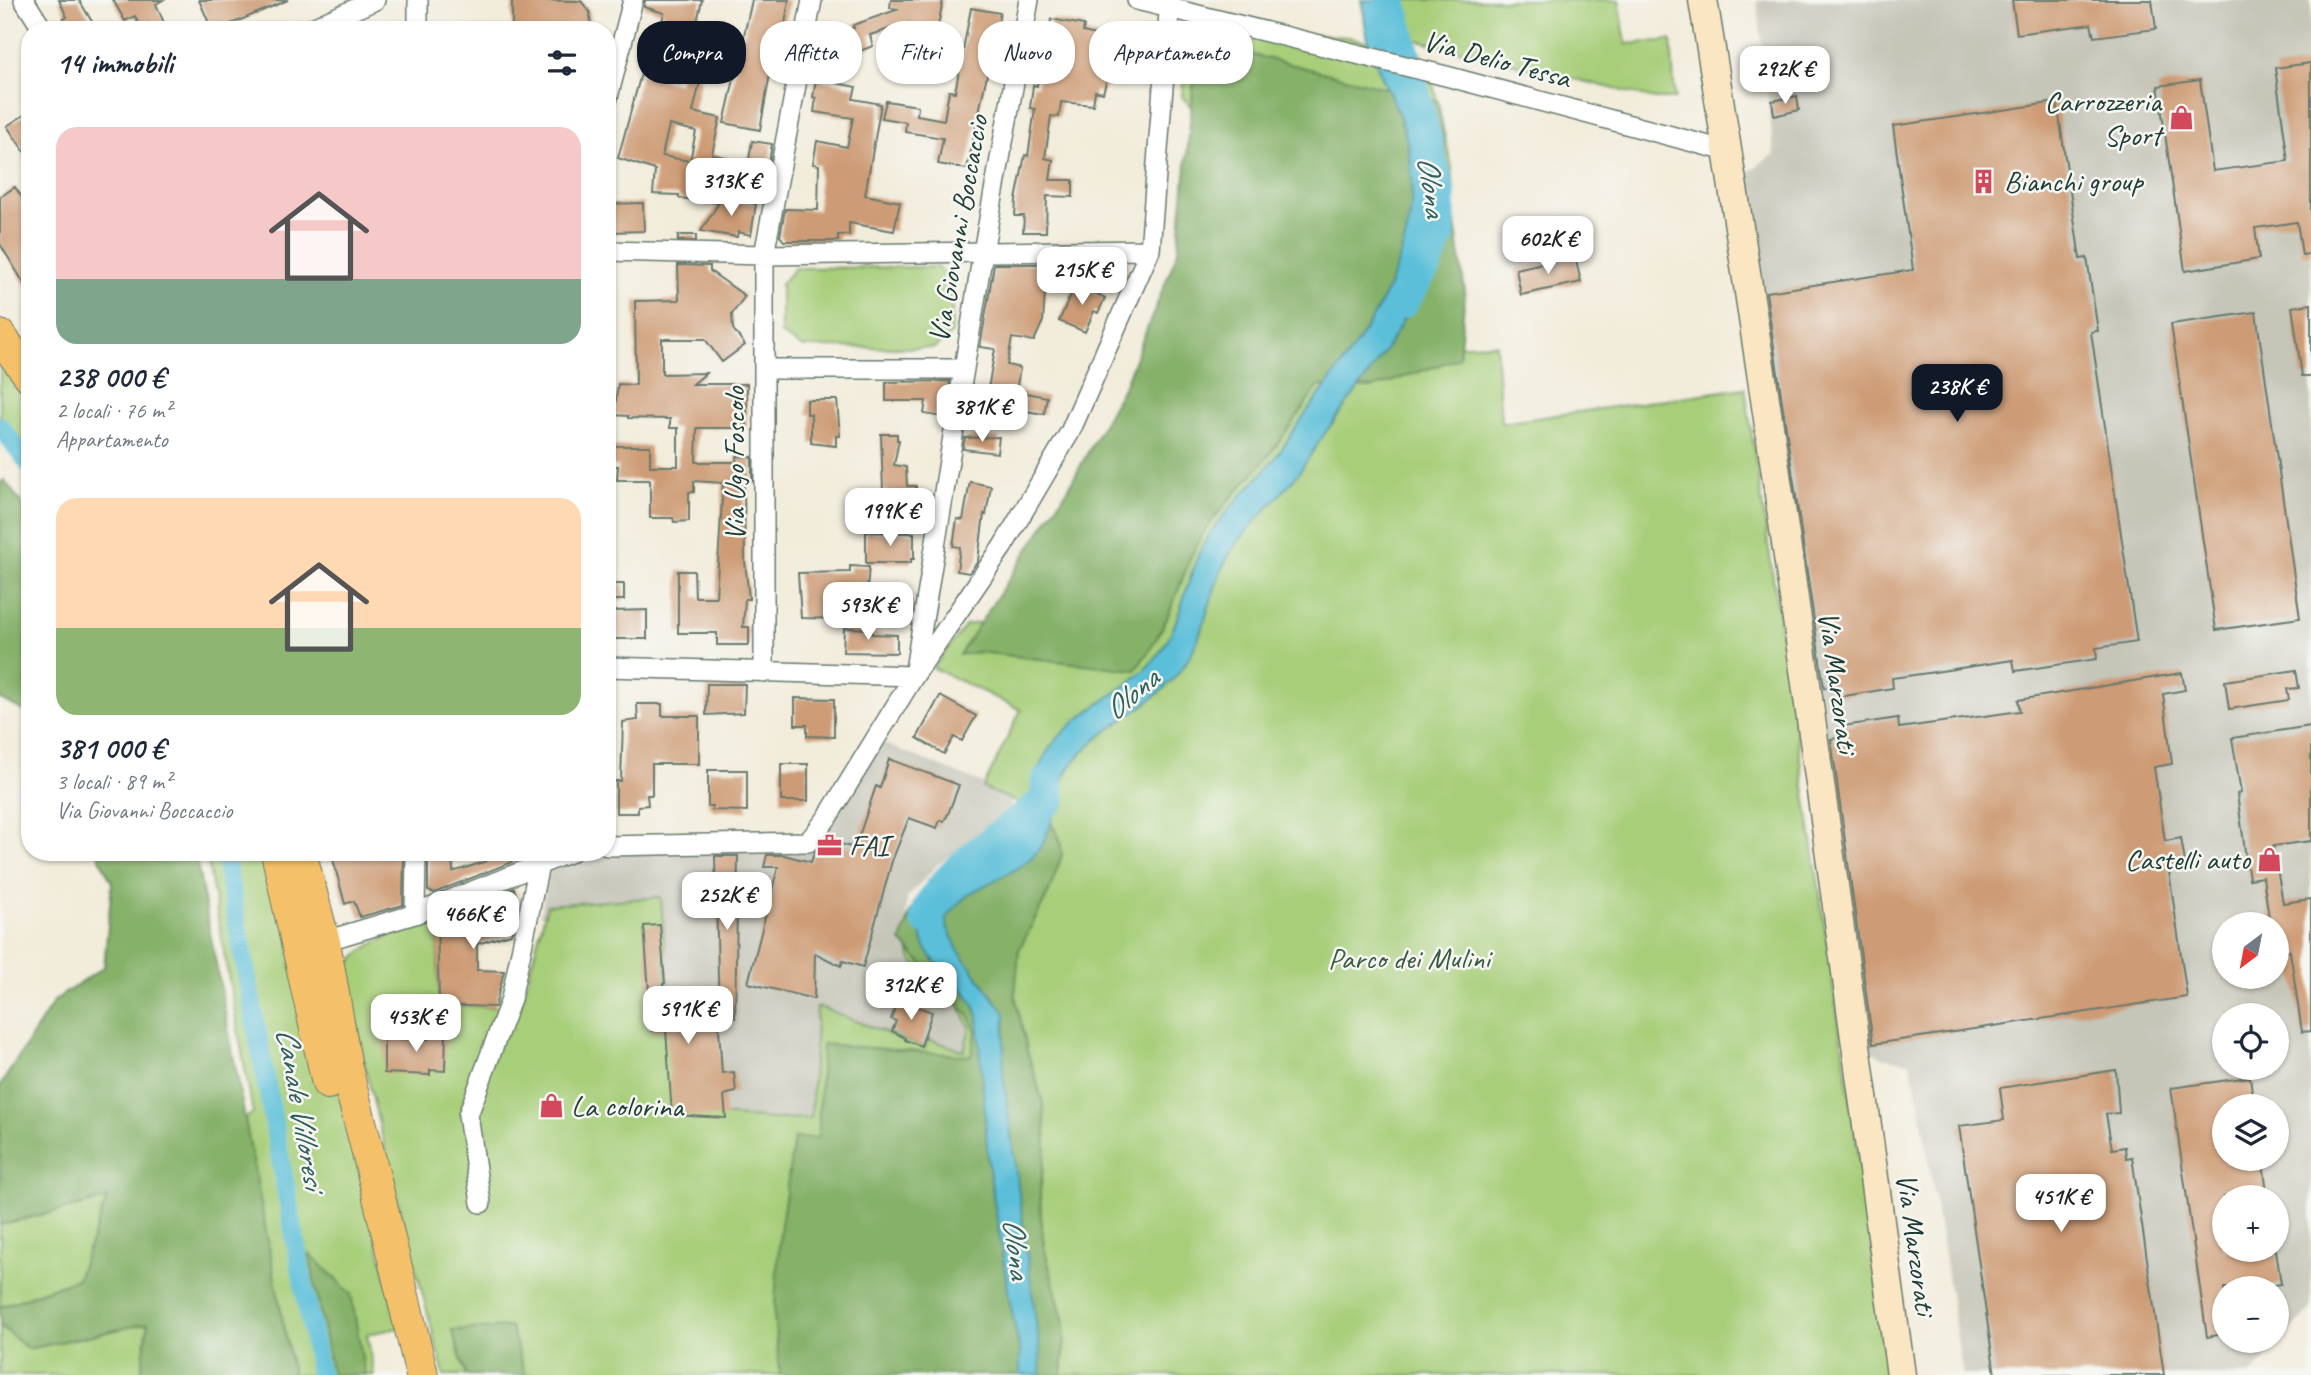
<!DOCTYPE html>
<html lang="it">
<head>
<meta charset="utf-8">
<style>
	:root { --surface:#fff; --page:#f2f2f3; --text:#1f2937; --muted:#747a83; --accent:#111827 }
	body { margin:0; font-family:Caveat,sans-serif; background:var(--page); color:var(--text); height:100vh; display:flex; flex-direction:column; font-size:26px; white-space:nowrap }
	* { box-sizing:border-box; margin:0 }
	p { font-size:23px; color:var(--muted) }
	.icon { flex:none; width:38px; height:38px; fill:none; stroke:currentColor; stroke-width:2; stroke-linecap:round; stroke-linejoin:round }
	.map { position:relative; flex:1; overflow:hidden }
	.drawer { position:absolute; left:21px; top:21px; width:595px; height:840px; display:flex; flex-direction:column; background:var(--surface); border-radius:28px; box-shadow:0 2px 5px #0004 }
	.drawer>* { flex:none }
	.hud { position:absolute; left:637px; top:21px; width:665px; height:63px; display:flex; gap:14px }
	.needle { width:46px; rotate:212deg }
	.tools { position:absolute; left:2212px; top:912px; display:grid; gap:14px }
	.tools a { display:grid; place-items:center; width:77px; height:77px; border-radius:50%; background:var(--surface); box-shadow:0 2px 5px #0004; font-size:35px }
	.price { position:absolute; translate:-50% -60px; padding:0 16px; border-radius:14px; background:#fff; color:#222; font-size:23px; line-height:46px; filter:drop-shadow(0 2px 4px #0008) }
	.price::after { content:''; position:absolute; left:50%; top:42px; width:21px; height:16px; margin-left:-10px; background:inherit; clip-path:polygon(0 0,100% 0,50% 100%) }
	.price.active { background:var(--accent); color:#fff }
	ul { padding:0; list-style:none }
	li { display:grid; align-content:center; gap:14px; height:371px; padding:0 35px }
	li span { display:grid; place-items:center; height:217px; border-radius:21px; color:#555 }
	li>.icon { margin-inline-start:auto }
	span .icon { width:126px; height:126px; fill:#fffc; stroke-width:1 }
	li b { font-size:30px }
	h2 { display:flex; justify-content:space-between; align-items:center; height:84px; padding:0 35px; font-size:30px }
	.pill { padding:0 24px; border-radius:28px; background:var(--surface); box-shadow:0 2px 5px #0004; font-size:24px; line-height:63px }
	.pill.active { background:var(--accent); color:#fff }
	.map>svg:first-child { display:block }
	.industrial { fill:#c5c5b8; fill-rule:evenodd }
	.green { fill:#a7ce79; stroke:#638656; stroke-width:2 }
	.forest { fill:#85b169; stroke:#52774e; stroke-width:2 }
	.water { fill:#5bbfd9; stroke:#3d7e86; stroke-width:2 }
	.lines { fill:none; stroke-linecap:round; stroke-linejoin:round }
	.canal { stroke:#5bbfd9; stroke-width:19 }
	.river { stroke:#5bbfd9; stroke-width:33 }
	.building { fill:#cd9b74; fill-rule:evenodd }
	.street-casing { stroke:#697a6e; stroke-width:22 }
	.secondary-casing { stroke:#697a6e; stroke-width:31 }
	.primary-casing { stroke:#697a6e; stroke-width:34 }
	.street { stroke:#fff; stroke-width:19 }
	.secondary { stroke:#fbe6c3; stroke-width:28 }
	.primary { stroke:#f4c16a; stroke-width:32 }
	.labels { text-anchor:middle; dominant-baseline:central; stroke-width:5; stroke-linejoin:round; paint-order:stroke }
	.street-label { font-size:30px; fill:#1f3d34; stroke:#f6f6f2 }
	.poi-label { font-size:30px; fill:#1f3d34; stroke:#f6f6f2; text-anchor:start }
	.park-label { font-size:30px; fill:#3a5a42; stroke:#f6f6f2 }
	.water-label { font-size:32px; font-style:italic; fill:#2e5e5d; stroke:#f6f6f2 }
</style>
</head>
<body>
<div class="map">
<svg width="2311" height="1375" viewBox="0 0 2311 1375">
	<rect width="100%" height="100%" fill="#f6f6f2"/>
	<filter id="ink" filterUnits="userSpaceOnUse"><feTurbulence type="fractalNoise" baseFrequency=".0143" numOctaves="2"/><feDisplacementMap in="SourceGraphic" scale="14" xChannelSelector="R" yChannelSelector="G"/><feConvolveMatrix kernelMatrix="1 2 1 2 8 2 1 2 1" color-interpolation-filters="sRGB"/></filter>
	<filter id="wash" filterUnits="userSpaceOnUse"><feTurbulence type="fractalNoise" baseFrequency=".00686" numOctaves="4" result="noise"/><feDisplacementMap in="SourceGraphic" scale="28" xChannelSelector="R" yChannelSelector="G"/><feGaussianBlur stdDeviation="1.57" result="paint"/><feColorMatrix in="noise" values="0 0 0 0 0 0 0 0 0 0 0 0 0 0 0 0 0 1.4 0 .05"/><feComposite in="paint" operator="in"/></filter>
	<g filter="url(#wash)">
		<rect width="100%" height="100%" fill="#f2ecda"/>
		<path class="industrial" d="M1757,0H2311V1309L2251,1375H1963L1920,1106L1910,1062L1882,1057L1862,1045L1751,294L1746,174L1774,154ZM2224,924H2277V976H2224ZM2224,1015H2277V1068H2224ZM2224,1106H2277V1158H2224ZM2224,1197H2277V1250H2224ZM2224,1288H2277V1340H2224Z
			M877,741L1014,796L1003,821L938,864L907,898L905,928L901,941L970,1017L976,1032L971,1056L818,1138L654,1135L636,909L540,915L551,864L578,852L810,844Z"/>
		<path class="green" d="M1361,0H1619L1626,44L1671,40L1675,99H1655L1414,39L1434,88L1452,168L1454,191L1453,231L1416,347L1496,344L1501,423L1745,388L1891,1375H444C415,1265 385,1155 360,1044C357,1028 343,985 347,971C356,941 410,929 437,921L439,1005L520,1008L547,905L661,897L677,1112L774,1119L811,1118L817,1006L925,1048L928,1039L964,1051L970,1027L958,1004L913,962L906,944L907,920L914,904L934,876L1014,825L1019,815L1017,802L983,788L1021,710L933,668L966,625L989,621L1066,503L1118,401L1185,247L1198,114L1182,97L1186,35L1194,28L1205,27L1348,37L1373,43L1367,31Z
			M936,267L952,280V333L934,348L802,347L781,334V284L795,268Z
			M0,355L30,405V455L0,416Z
			M206,852H279L399,1328L367,1334L374,1375H279L234,1126L253,1113Z
			M108,1198L77,1279L0,1307V1225Z
			M149,1323L141,1375H0V1325L28,1349Z"/>
		<path class="forest" d="M1202,42L1438,101L1465,292L1459,358L1373,388L1319,386C1296,417 1275,451 1248,479C1231,498 1214,516 1201,537C1189,556 1184,576 1176,596C1166,623 1153,648 1135,670L978,652L959,655L1068,489L1125,384L1178,251L1196,59Z
			M4,480L30,514V714L0,699V484Z
			M1031,809L1052,825L1060,839L1062,855L1049,892L1019,950L1015,995L1028,1054L1044,1105L1046,1147L1040,1192L1041,1217L1044,1247L1063,1319L1065,1338L1062,1375H780L774,1316L780,1232L794,1138H818L822,1044L971,1056L976,1032L970,1017L901,941C925,866 968,847 1031,809Z
			M97,852H195L293,1375H141L148,1323L28,1349L0,1325V1307L77,1279L107,1199L0,1225V1086L55,1000L104,967L112,883Z
			M309,1253L351,1294L365,1375H332Z
			M511,1327L525,1375H466L452,1330Z"/>
		<path class="water" d="M1363,0H1389C1390,17 1391,33 1395,50C1398,64 1409,76 1415,89C1428,123 1441,183 1437,220C1427,301 1376,366 1328,429C1317,444 1308,460 1297,475C1277,501 1251,522 1232,550C1209,586 1208,632 1183,667C1154,709 1100,725 1071,766C1053,791 1057,829 1036,853C1019,872 991,880 970,894C961,899 954,909 947,917V926L958,950L1005,1013L1003,1075L1040,1351L1041,1375H1020V1351L1010,1303L988,1162L978,1016C965,972 914,969 921,914C926,875 1001,863 1022,829C1037,807 1032,776 1046,754C1073,709 1130,694 1160,652C1184,618 1186,573 1207,538C1226,508 1253,486 1275,458C1286,444 1295,427 1306,413C1346,360 1387,308 1404,243C1416,200 1415,152 1397,110C1379,69 1364,47 1363,0Z"/>
		<g class="lines">
			<path class="canal" d="M0,426L30,465
				M224,852L320,1375"/>
			<path class="river" d="M1390,0L1439,193V234L1426,264L1402,302
				M926,918C934,878 1016,825 1049,799L1047,782"/>
		</g>
		<g id="blocks">
			<path class="building" d="M59,0H79L97,30H55L54,25L67,17Z
				M113,0H163L156,4L167,30H152L148,23L141,28L135,16L125,21Z
				M199,0H288L217,30H212Z
				M512,0L581,1L590,12L591,30H512Z
				M645,0H702L694,35L661,26L664,13L644,7Z
				M752,0H789L785,24L777,34L760,130L724,123Z
				M891,0H943L935,42L906,37L909,23L870,35L873,46L855,53L847,30L854,28L853,25L899,9L890,8Z
				M2012,0H2152L2156,29L2094,37L2091,24L2017,34Z
				M971,8L1000,13L967,169L938,164L943,138L905,132L906,122L882,118L886,101L918,106L917,115L944,120L949,91L955,92Z
				M1051,19L1084,25L1083,32L1116,40V42L1140,48L1137,65L1131,63L1127,76L1109,71L1103,93L1095,91L1093,105L1061,102L1059,117L1051,116L1045,158L1053,160L1050,180H1073V197L1047,196L1046,232H1023L1024,216H1015L1016,200L1025,155L1028,156L1035,109L1030,108L1033,85L1037,86L1044,41H1048Z
				M2311,63V254L2302,255L2297,222L2255,228L2259,259L2185,271L2158,86L2200,80L2213,171L2288,161L2275,68Z
				M682,73L701,78L693,112L720,118L712,154L728,158L718,203L679,198V195L653,194L655,170L618,158L641,74L679,84ZM669,125L696,131L690,161L662,156Z
				M816,79L856,87L853,99L881,104L865,195L900,202L894,231L849,223V235H838V241H784L780,236L785,209L818,210L819,165L813,164L817,141L847,147L853,118L814,112L816,98L813,97Z
				M1797,96L1799,110L1774,116L1772,101Z
				M2057,102L2080,259L2087,258L2098,331L2091,332L2137,642L2096,648L2097,659L2015,671L2013,660L1928,673L1892,678L1893,688L1838,697L1837,686L1824,688L1766,292L1913,270L1893,126Z
				M30,111V160L7,126Z
				M752,141L772,144L769,163L749,159Z
				M15,187L30,210V293L0,244V197Z
				M722,198L756,204L751,235L738,232L737,237L701,231Z
				M643,203L644,231L610,232L609,204Z
				M678,235H696V241H678Z
				M1575,256L1581,282L1521,295L1516,269Z
				M994,264H1047L1043,321L1034,341L1012,338L1007,365L1020,368L1016,391L1047,397L1044,414L1014,409L1011,427L982,423L995,349L980,347Z
				M678,265L710,266V271L745,296L732,314L733,329L745,345L722,362L705,339H662V374L706,373L693,384H747V428H697L696,462H736L737,456L752,457V481H744L745,561L749,599H745L743,627H749V645H717V633H678V571H694L695,597H716L723,483L694,481V492H689V521L674,522L673,518H650V480H617L618,466H612V446H650V466H678V428H670V419L628,418V416L614,415L618,384L636,385L635,301L679,300Z
				M1080,282L1093,287L1091,291L1105,298L1098,313L1094,311L1085,332L1059,321L1073,290L1075,292Z
				M2311,304V376H2302L2292,307Z
				M2256,312L2300,618L2216,630L2171,324Z
				M950,381L944,417L924,414L926,401H886V382Z
				M807,400H837L840,436H836V446L811,443V414H807Z
				M881,434H897V440H899L894,465L906,467L907,486H916V503L886,504V490H883Z
				M999,437L997,453L963,449L965,438Z
				M970,482L991,486L986,515L984,514L978,561L969,573L957,571L960,547L953,546L957,519L963,520Z
				M866,532L914,533V559H911V563H866Z
				M850,566L869,567L866,601L847,600L846,619L801,618L798,573L850,572Z
				M607,584H624V600H607Z
				M647,610V639H613V611Z
				M844,628L872,629V634L897,635V653L843,652Z
				M2296,670L2299,688L2287,689L2289,700L2229,709L2225,681Z
				M2182,673L2185,690L2163,694L2172,764L2154,767L2165,841L2181,838L2185,862L2168,865L2187,997L1873,1044L1831,739L1845,736L1843,726L1898,718L1899,728L2020,711L2018,700Z
				M707,684H745L744,713L706,715Z
				M940,696L976,716L962,741L954,737L944,754L917,738Z
				M795,698L834,699V737L807,736V725H795Z
				M637,704H662V716H699V764H652V795H647L648,805L638,806V813H616V781H621L623,722L638,720Z
				M2311,726V841L2273,846L2283,903L2311,899V1031L2302,1032L2290,951L2277,953V924H2270L2263,877L2249,879L2237,794L2241,793L2232,738Z
				M889,759L959,785L948,814L944,821L940,820L937,828L909,818L892,861L863,967L843,961L841,966L815,953L814,999L748,983L778,867H764L767,855H784L811,862L814,853L825,840L855,848L876,786L880,788Z
				M781,764H808V801H781Z
				M708,770H747V811L712,810V806H708Z
				M331,852H404L403,905L360,917L354,901L345,904Z
				M428,852H452L453,872L487,861L485,858L501,852H509L512,862L434,893L428,891Z
				M715,856H738L735,1018L719,1016Z
				M514,888L518,906L511,934L477,944V970L504,971L495,1007L439,1005L437,921L473,909L467,906Z
				M660,925L665,983L663,984L665,1010L718,1014L722,1073L734,1072L736,1092L724,1095L726,1118L672,1115L666,1030L652,1031L644,926Z
				M898,1000L932,1012L921,1046L905,1040V1038L892,1031L896,1021L891,1019Z
				M428,1029L446,1030L445,1071L430,1070V1075L384,1073V1039H428Z
				M2116,1070L2119,1113L2106,1114L2112,1149L2125,1147L2126,1158L2132,1157L2164,1375H1995L1959,1126L2004,1120L2000,1088Z
				M2250,1077L2254,1106H2224V1158H2262L2268,1197H2224V1250H2276L2281,1284L2256,1288H2224V1334L2207,1337L2171,1088Z"/>
		</g>
	</g>
	<g filter="url(#ink)">
		<use href="#blocks" fill-opacity="0" stroke="#697a6e" stroke-width="2"/>
		<g class="lines">
			<defs>
				<path id="street" d="M24,0L43,30
					M418,0V30
					M1137,0L1446,76L1727,151
					M308,30L375,0
					M607,101L633,0
					M607,251L764,255L1150,250
					M764,369H964
					M607,667L914,676L983,252L1029,0
					M764,672V255L812,0
					M607,846L808,842L827,818L914,676L1003,546L1070,432L1150,250L1170,0
					M415,914L416,852
					M315,944L415,914L571,852
					M481,1203L468,1115L511,999L539,865"/>
				<path id="secondary" d="M1703,0C1778,457 1838,916 1901,1375"/>
				<path id="primary" d="M0,336L30,376
					M277,852L328,1083
					M300,852L324,942L346,1068L370,1160L422,1375"/>
			</defs>
			<use href="#street" class="street-casing"/>
			<use href="#secondary" class="secondary-casing"/>
			<use href="#primary" class="primary-casing"/>
			<use href="#street" class="street"/>
			<use href="#secondary" class="secondary"/>
			<use href="#primary" class="primary"/>
		</g>
	</g>
	<defs>
		<symbol id="shop-bare" viewBox="-9 -9 18 18"><path d="M-5-2.5h2.3a2.7 3.5 0 0 1 5.4 0H5L5.5 6h-11ZM-1.5-2.5h3a1.5 2.3 0 0 0-3 0Z" fill="#d1495b" stroke="#f6f6f2" stroke-width="2.5" paint-order="stroke"/></symbol>
		<symbol id="building-bare" viewBox="-9 -9 18 18"><path d="M-4-6H4V6H1V3H-1V6H-4ZM-2.5-4.3h1.7v1.8h-1.7ZM.8-4.3h1.7v1.8H.8ZM-2.5-1h1.7V.8h-1.7ZM.8-1h1.7V.8H.8Z" fill="#d1495b" stroke="#f6f6f2" stroke-width="2.5" paint-order="stroke"/></symbol>
		<symbol id="office-bare" viewBox="-9 -9 18 18"><path d="M-6-3h4V-5.5h4V-3h4V5H-6ZM-1-4.5V-3h2v-1.5ZM-6 0V1H6V0Z" fill="#d1495b" stroke="#f6f6f2" stroke-width="2.5" paint-order="stroke"/></symbol>
	</defs>
	<g fill-rule="evenodd">
		<use href="#shop-bare" x="2164" y="100" width="35" height="35"/>
		<use href="#building-bare" x="1966" y="164" width="35" height="35"/>
		<use href="#office-bare" x="812" y="828" width="35" height="35"/>
		<use href="#shop-bare" x="2252" y="842" width="35" height="35"/>
		<use href="#shop-bare" x="534" y="1088" width="35" height="35"/>
	</g>
	<g class="labels">
		<g class="street-label">
			<text transform="translate(1497 59) rotate(15)">Via Delio Tessa</text>
			<text transform="translate(958 229) rotate(-80)">Via Giovanni Boccaccio</text>
			<text transform="translate(734 464) rotate(-90)">Via Ugo Foscolo</text>
			<text transform="translate(1838 682) rotate(82)">Via Marzorati</text>
			<text transform="translate(1916 1244) rotate(82)">Via Marzorati</text>
		</g>
		<g class="poi-label">
			<text x="2161" y="101" text-anchor="end">Carrozzeria<tspan x="2161" dy="34">Sport</tspan></text>
			<text x="2004" y="181">Bianchi group</text>
			<text x="849" y="845">FAI</text>
			<text x="2250" y="859" text-anchor="end">Castelli auto</text>
			<text x="571" y="1106">La colorina</text>
		</g>
		<g class="park-label">
			<text x="1409" y="958">Parco dei Mulini</text>
		</g>
		<g class="water-label">
			<text transform="translate(1432 186) rotate(82)">Olona</text>
			<text transform="translate(1131 694) rotate(-40)">Olona</text>
			<text transform="translate(301 1108) rotate(80)">Canale Villoresi</text>
			<text transform="translate(1017 1248) rotate(83)">Olona</text>
		</g>
	</g>
</svg>
<div class="tools">
<a><svg class="needle" viewBox="-14 -14 28 28"><path d="M0-13l5 13h-10z" fill="#e53935"/><path d="M0 13l5-13h-10z" fill="#747a83"/></svg></a>
<a><svg class="icon" aria-label="locate" viewBox="0 0 24 24"><circle cx="12" cy="12" r="6"/><path d="M12 2v4M12 18v4M2 12h4M18 12h4"/></svg></a>
<a><svg class="icon" aria-label="layers" viewBox="0 0 24 24"><path d="M12 4l9 5-9 5-9-5zM3 14l9 5 9-5"/></svg></a>
<a>+</a>
<a>−</a>
</div>
<b class="price" style="left:1785px;top:106px">292K €</b>
<b class="price" style="left:731px;top:218px">313K €</b>
<b class="price" style="left:1548px;top:276px">602K €</b>
<b class="price" style="left:1082px;top:307px">215K €</b>
<b class="price active" style="left:1957px;top:424px">238K €</b>
<b class="price" style="left:982px;top:444px">381K €</b>
<b class="price" style="left:890px;top:548px">199K €</b>
<b class="price" style="left:868px;top:642px">593K €</b>
<b class="price" style="left:727px;top:932px">252K €</b>
<b class="price" style="left:473px;top:951px">466K €</b>
<b class="price" style="left:911px;top:1022px">312K €</b>
<b class="price" style="left:688px;top:1046px">591K €</b>
<b class="price" style="left:416px;top:1054px">453K €</b>
<b class="price" style="left:2061px;top:1234px">451K €</b>
<div class="hud">
<a class="pill active">Compra</a>
<a class="pill">Affitta</a>
<a class="pill">Filtri</a>
<a class="pill">Nuovo</a>
<a class="pill">Appartamento</a>
</div>
<section class="drawer">
<h2>14 immobili<svg class="icon" aria-label="filters" viewBox="0 0 24 24"><path d="M4 7h16M4 17h16"/><circle cx="9" cy="7" r="2"/><circle cx="15" cy="17" r="2"/></svg></h2>
<ul>
<li><span style="background:linear-gradient(#f6c9c9 70%,#7fa58c 0)"><svg class="icon" aria-label="home" viewBox="0 0 24 24"><path d="M3 11l9-7 9 7M6 9v11h12V9"/></svg></span><div><b>238 000 €</b><p>2 locali · 76 m²</p><p>Appartamento</p></div></li>
<li><span style="background:linear-gradient(#ffd9b3 60%,#8fb573 0)"><svg class="icon" aria-label="home" viewBox="0 0 24 24"><path d="M3 11l9-7 9 7M6 9v11h12V9"/></svg></span><div><b>381 000 €</b><p>3 locali · 89 m²</p><p>Via Giovanni Boccaccio</p></div></li>
</ul>
</section>
</div>
</body>
</html>
